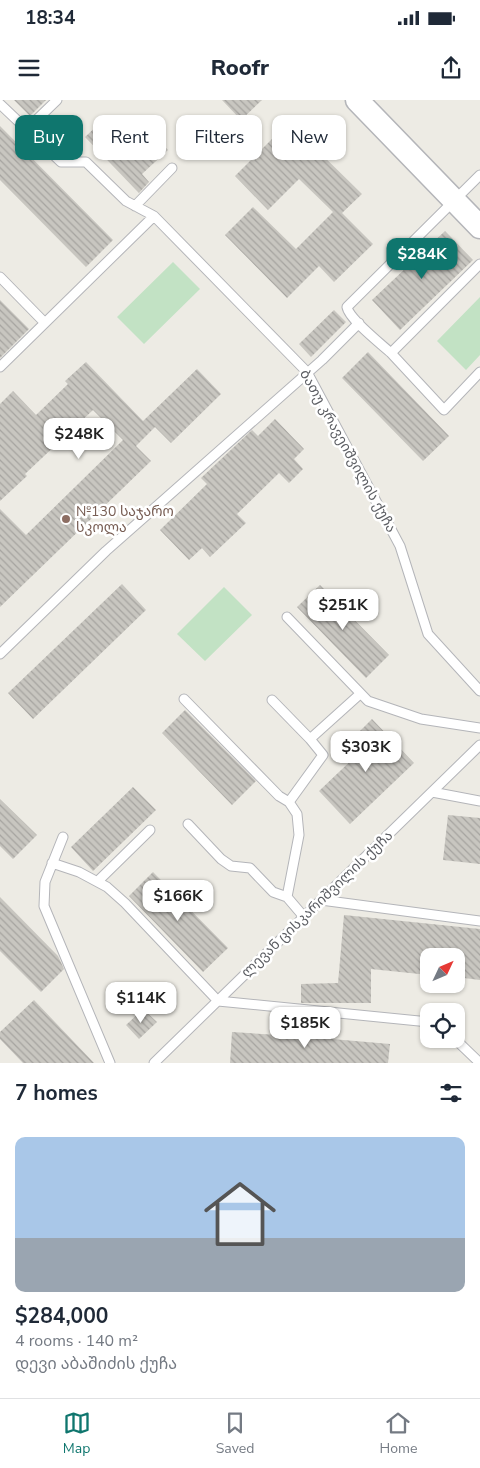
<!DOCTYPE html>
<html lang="en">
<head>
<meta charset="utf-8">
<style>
	:root { --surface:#fff; --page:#f2f2f3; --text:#1f2937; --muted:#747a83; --line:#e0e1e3; --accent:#0f766e }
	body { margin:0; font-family:"Nunito Sans","Noto Sans Georgian",sans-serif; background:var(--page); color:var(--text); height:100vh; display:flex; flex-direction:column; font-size:19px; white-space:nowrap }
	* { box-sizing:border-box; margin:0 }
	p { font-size:16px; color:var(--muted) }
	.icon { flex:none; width:28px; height:28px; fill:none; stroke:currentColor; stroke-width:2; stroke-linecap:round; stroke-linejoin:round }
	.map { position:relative; height:963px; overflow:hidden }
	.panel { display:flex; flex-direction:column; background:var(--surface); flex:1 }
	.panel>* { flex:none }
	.guide { position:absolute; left:15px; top:15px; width:450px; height:45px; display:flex; gap:10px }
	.needle { width:32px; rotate:46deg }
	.controls { position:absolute; left:420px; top:848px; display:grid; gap:10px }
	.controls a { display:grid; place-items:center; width:45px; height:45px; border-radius:10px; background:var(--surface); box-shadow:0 1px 4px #0004; font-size:25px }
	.price { position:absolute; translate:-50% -42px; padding:0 11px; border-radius:10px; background:#fff; color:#222; font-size:16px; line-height:32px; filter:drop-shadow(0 1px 2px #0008) }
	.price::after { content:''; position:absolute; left:50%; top:30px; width:15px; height:11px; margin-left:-8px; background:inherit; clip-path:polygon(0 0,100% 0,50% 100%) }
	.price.active { background:var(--accent); color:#fff }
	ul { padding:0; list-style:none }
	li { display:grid; align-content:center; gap:10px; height:265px; padding:0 15px }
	li span { display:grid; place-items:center; height:155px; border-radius:10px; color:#555 }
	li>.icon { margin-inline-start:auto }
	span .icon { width:90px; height:90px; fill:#fffc; stroke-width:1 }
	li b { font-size:21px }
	h2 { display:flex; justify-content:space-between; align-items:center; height:60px; padding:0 15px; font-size:21px }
	.pill { padding:0 18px; border-radius:10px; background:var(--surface); box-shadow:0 1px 4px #0004; font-size:18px; line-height:45px }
	.pill.active { background:var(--accent); color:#fff }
	.status { display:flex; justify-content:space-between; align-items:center; height:35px; padding:0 25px; background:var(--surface); direction:ltr }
	.status svg { height:14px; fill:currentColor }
	header { display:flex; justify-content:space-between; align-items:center; height:65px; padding:0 15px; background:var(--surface); font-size:22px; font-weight:800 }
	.tab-bar { display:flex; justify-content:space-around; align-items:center; height:70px; border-top:1px solid var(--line); background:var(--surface); font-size:14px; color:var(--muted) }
	.tab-bar a { display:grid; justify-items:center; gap:2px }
	.tab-bar .active { color:var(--accent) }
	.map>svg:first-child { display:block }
	.park { fill:#c2e2c4 }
	.building { fill:url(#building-back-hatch) }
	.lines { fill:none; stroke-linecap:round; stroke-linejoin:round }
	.service-casing { stroke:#b4b5b9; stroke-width:11 }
	.tertiary-casing { stroke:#b4b5b9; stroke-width:25 }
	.service { stroke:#fff; stroke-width:9 }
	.tertiary { stroke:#fff; stroke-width:22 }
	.education-dot { fill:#8d6e63; stroke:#fff; stroke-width:2 }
	.labels { text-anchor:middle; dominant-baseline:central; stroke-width:5; stroke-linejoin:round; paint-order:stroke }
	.street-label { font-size:14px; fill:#5c5e63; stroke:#fff }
	.education-label { font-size:14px; fill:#785e54; stroke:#fff; text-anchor:start }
</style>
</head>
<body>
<div class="status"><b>18:34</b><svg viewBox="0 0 49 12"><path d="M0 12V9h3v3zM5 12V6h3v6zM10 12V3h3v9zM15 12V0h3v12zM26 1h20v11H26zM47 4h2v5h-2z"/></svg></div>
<header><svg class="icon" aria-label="menu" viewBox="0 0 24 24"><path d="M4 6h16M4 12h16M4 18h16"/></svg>Roofr<svg class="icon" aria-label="share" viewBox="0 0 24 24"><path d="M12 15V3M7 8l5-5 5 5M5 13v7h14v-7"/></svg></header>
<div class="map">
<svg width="480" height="963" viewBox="0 0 480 963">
	<defs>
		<pattern id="building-back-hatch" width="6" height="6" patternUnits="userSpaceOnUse" patternTransform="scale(1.25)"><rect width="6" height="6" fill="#c8c6c0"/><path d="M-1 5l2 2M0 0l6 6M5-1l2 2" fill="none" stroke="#a6a4a0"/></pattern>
	</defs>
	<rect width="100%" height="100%" fill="#edebe4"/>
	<path class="park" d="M173,162L200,189L144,244L117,217Z
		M480,197V255L466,270L437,241Z
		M224,487L252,515L205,561L177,534Z"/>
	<path class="building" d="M14,0H46L30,16Z
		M222,0H262L241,20Z
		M100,23L132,57L154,35L168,50L142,74L149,82L139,93L85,37Z
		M0,26L113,140L86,167L0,80Z
		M278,33L302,58L314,47L362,94L342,113L373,144L334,182L319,166L287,198L225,135L253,107L296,149L333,112L299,79L268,110L235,76Z
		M445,131L473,160L400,230L372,200Z
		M0,200L29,229L0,258Z
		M334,210L346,222L311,257L299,244Z
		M368,252L449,336L423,361L342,278Z
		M86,262L143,321L197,269L221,294L171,343L155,327L136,346L151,361L0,507V409L26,435L123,340L93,310L25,374L27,376L0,401V304L13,291L36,315L68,284L65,281Z
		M275,319L304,349L294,359L303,369L289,383L279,373L237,414L246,423L210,457L202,448L189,460L160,430L207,384L201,378L252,330L258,336Z
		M122,484L146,510L33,619L8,593Z
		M320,485L389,555L366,578L297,507Z
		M185,610L256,681L232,705L162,633Z
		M372,619L414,663L350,724L319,691L360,652L350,641Z
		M133,687L156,710L93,771L71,747Z
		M0,699L37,735L13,759L0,746Z
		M448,715L480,718V764L443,760Z
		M153,772L228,848L203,872L129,796Z
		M0,797L58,856L64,869L41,892L0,851Z
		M344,815L480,829V880L456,877V856H429V875L371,869V903H301V884L338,883Z
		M34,900L94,963H23L0,939V932Z
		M143,909L157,922L139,939L126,925Z
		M311,928L333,930L332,939L390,944L388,963H230L232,932L310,937Z"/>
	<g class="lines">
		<defs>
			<path id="service" d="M0,4L61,62H86L126,101L154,116L307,272L400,446L428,534L480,591
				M27,29L57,0
				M135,106L172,68
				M480,164L391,253L444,310L480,272
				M0,177L45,223
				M391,253C381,244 349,219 347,207L480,75
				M0,267L154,116
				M287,517L368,601L421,619L480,628
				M0,554L106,451L322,260L359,223
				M184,599L279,696L289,702
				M272,600L310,639L323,655L289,702L297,714L299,735L287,797
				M310,639L360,594
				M432,692L480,701
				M188,724L221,759L231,766L250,768L273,792L287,797L304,817
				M63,737L45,782L44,806L110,963
				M52,763L79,772L107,787L125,803L218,901L429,922
				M98,781L150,730
				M321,800L480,821
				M455,939L480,963
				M154,963L480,645"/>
			<path id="tertiary" d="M357,0L480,127"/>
		</defs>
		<use href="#service" class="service-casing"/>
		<use href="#tertiary" class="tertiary-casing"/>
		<use href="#service" class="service"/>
		<use href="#tertiary" class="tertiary"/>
	</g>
	<circle class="education-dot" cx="66" cy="419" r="5"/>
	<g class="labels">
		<g class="street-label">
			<text transform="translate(348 351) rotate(61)">ბათუ კრავეიშვილის ქუჩა</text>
			<text transform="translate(317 804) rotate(-44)">ლევან ცისკარიშვილის ქუჩა</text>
		</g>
		<g class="education-label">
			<text x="76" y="411">№130 საჯარო<tspan x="76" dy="16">სკოლა</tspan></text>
		</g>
	</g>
</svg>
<div class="controls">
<a><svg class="needle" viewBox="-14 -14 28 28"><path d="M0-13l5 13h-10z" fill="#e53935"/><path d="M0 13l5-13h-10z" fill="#747a83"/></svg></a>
<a><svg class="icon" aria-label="locate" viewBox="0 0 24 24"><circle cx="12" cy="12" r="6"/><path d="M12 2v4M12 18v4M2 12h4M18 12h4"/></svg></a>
</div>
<b class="price active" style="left:422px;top:180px">$284K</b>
<b class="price" style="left:79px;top:360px">$248K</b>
<b class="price" style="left:343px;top:531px">$251K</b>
<b class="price" style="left:366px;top:673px">$303K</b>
<b class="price" style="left:178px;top:822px">$166K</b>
<b class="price" style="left:141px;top:924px">$114K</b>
<b class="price" style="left:305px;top:949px">$185K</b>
<div class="guide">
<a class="pill active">Buy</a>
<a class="pill">Rent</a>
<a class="pill">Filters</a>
<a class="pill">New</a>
</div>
</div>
<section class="panel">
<h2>7 homes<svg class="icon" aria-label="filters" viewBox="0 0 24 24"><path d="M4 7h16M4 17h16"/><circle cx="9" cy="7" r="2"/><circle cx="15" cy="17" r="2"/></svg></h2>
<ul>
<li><span style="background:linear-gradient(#a9c7e8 65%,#9aa5b1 0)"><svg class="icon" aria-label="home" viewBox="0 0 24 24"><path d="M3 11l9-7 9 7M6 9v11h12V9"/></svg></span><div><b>$284,000</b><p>4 rooms · 140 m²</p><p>დევი აბაშიძის ქუჩა</p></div></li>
</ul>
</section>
<nav class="tab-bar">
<a class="active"><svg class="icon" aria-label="map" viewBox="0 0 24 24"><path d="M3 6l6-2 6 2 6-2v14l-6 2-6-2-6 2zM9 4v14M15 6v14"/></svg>Map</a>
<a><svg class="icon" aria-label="saved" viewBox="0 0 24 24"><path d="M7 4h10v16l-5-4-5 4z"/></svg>Saved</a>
<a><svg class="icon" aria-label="home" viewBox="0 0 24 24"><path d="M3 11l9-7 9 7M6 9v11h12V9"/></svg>Home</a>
</nav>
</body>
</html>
